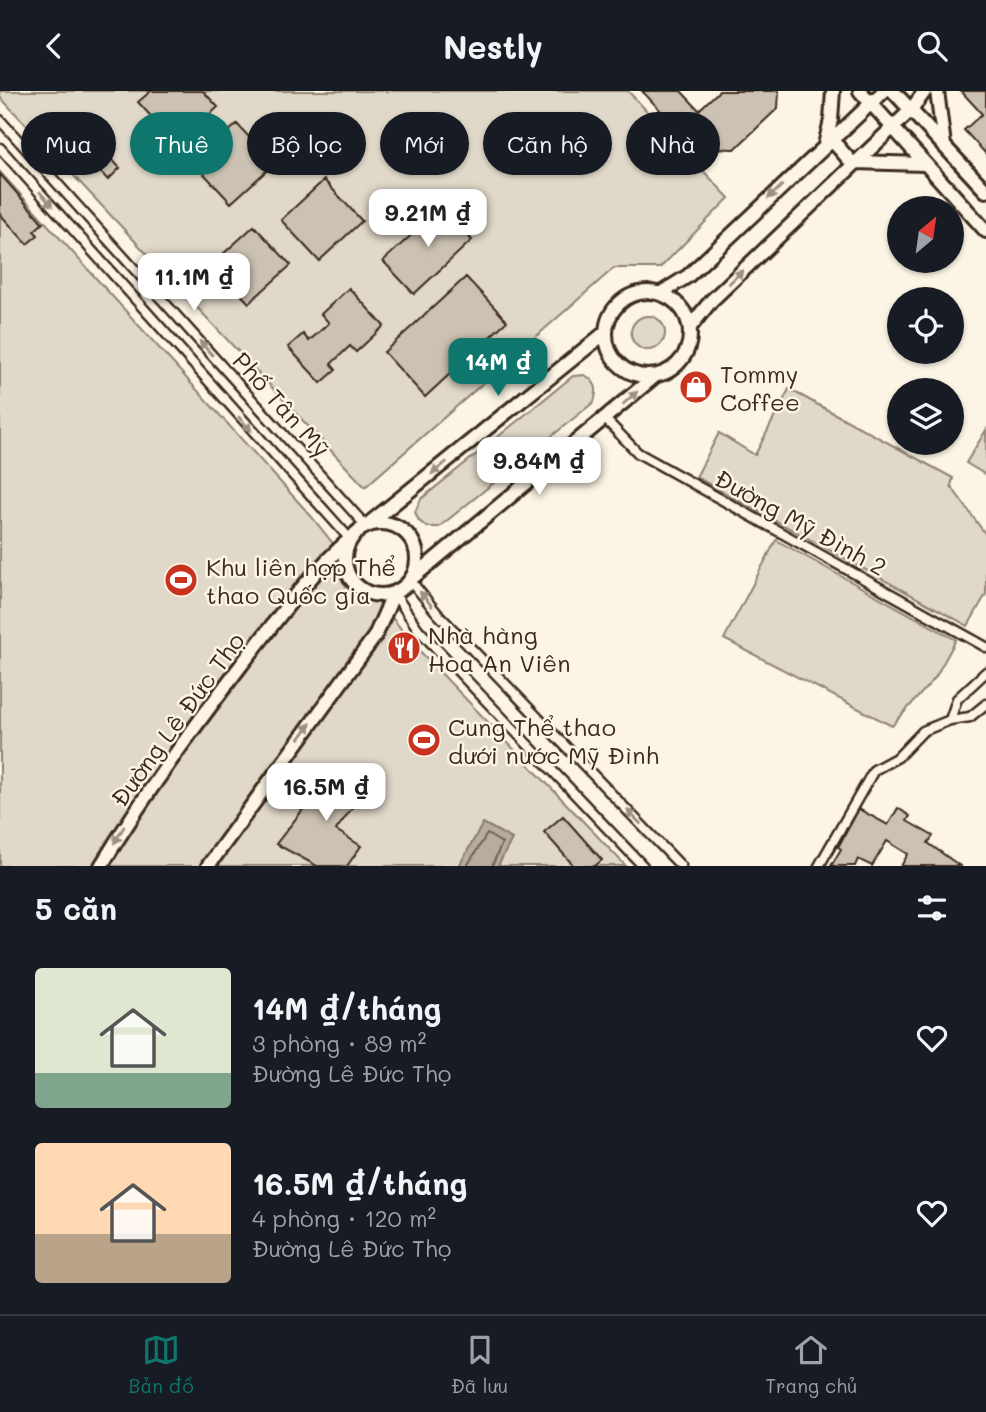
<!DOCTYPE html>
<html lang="vi">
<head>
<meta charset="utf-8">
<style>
	:root { --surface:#171b24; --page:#20242c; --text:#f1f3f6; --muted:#9ea1a6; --line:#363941; --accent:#0f766e }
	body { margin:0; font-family:Mali,sans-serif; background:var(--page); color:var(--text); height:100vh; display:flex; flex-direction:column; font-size:26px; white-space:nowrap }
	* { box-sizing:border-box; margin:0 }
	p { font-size:23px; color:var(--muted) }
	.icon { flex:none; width:38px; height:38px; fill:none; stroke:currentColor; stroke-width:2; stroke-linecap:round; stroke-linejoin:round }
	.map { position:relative; height:775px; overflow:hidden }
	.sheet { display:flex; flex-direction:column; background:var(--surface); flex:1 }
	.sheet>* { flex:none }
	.banner { position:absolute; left:21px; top:21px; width:945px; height:63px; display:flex; gap:14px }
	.needle { width:46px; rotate:29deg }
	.buttons { position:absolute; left:887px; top:105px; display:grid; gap:14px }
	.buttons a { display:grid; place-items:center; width:77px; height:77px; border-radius:50%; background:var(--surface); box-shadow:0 2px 5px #0004; font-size:35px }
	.price { position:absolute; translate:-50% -60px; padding:0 16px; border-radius:14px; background:#fff; color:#222; font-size:23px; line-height:46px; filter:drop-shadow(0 2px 4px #0008) }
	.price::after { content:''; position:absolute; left:50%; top:42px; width:21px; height:16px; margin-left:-10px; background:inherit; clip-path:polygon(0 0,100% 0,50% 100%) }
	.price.active { background:var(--accent); color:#fff }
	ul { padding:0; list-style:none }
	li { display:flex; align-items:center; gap:21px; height:175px; padding:0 35px }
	li span { display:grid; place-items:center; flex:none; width:196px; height:140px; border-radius:7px; color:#555 }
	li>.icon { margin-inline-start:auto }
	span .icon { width:84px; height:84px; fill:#fffc; stroke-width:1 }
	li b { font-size:30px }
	h2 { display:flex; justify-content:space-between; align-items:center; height:84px; padding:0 35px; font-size:30px }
	.tag { padding:0 24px; border-radius:32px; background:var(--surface); box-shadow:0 2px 5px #0004; font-size:24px; line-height:63px }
	.tag.active { background:var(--accent); color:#fff }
	header { display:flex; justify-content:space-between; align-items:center; height:91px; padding:0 35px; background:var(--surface); font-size:32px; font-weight:800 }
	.dock { display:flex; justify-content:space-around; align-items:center; height:98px; border-top:2px solid var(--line); background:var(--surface); font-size:19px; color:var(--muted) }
	.dock a { display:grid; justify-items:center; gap:4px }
	.dock .active { color:var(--accent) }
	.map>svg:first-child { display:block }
	.green { fill:#e0d8c8; stroke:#8e8173; stroke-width:2 }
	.water { fill:#b7ad9e; stroke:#85796b; stroke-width:2 }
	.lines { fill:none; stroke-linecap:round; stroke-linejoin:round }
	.shore { stroke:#6d5e51; stroke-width:2 }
	.building { fill:#ccc2b3; stroke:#3b2a1e; stroke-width:2 }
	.street-casing { stroke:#3b2a1e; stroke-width:13 }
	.secondary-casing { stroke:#3b2a1e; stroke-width:18 }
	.street { stroke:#fcf5e5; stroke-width:8 }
	.secondary { stroke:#fcf5e5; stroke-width:12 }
	.oneway { fill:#9c9082 }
	.labels { text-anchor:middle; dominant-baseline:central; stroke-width:5; stroke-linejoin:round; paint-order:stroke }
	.poi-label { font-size:24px; fill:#3b2a1e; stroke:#fcf5e5; text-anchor:start }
	.street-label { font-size:24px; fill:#3b2a1e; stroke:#fcf5e5 }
</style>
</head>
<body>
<header><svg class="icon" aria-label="back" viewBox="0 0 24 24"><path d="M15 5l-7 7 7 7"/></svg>Nestly<svg class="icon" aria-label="search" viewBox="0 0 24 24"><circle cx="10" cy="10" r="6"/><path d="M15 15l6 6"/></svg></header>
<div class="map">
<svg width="986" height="775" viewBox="0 0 986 775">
	<rect width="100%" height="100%" fill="#fcf5e5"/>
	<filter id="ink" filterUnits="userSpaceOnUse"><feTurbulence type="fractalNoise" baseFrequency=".0143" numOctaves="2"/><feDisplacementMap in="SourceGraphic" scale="14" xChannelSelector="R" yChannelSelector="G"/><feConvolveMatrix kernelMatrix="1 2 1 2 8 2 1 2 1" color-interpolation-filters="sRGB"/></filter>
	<g filter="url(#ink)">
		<path class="green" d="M0,0H628L729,107L660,177H614L365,396L0,6Z
			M0,81L311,425L414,554L626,775H0Z
			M631 242a17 17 0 1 1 34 0a17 17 0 1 1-34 0Z
			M585,284C597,292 598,298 594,311L439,436H427L419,430L415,421L421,408L573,285Z
			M789,298L953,387L951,395L986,444V503L968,535L696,386L719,342L755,364Z
			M986,339V384L966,372Z
			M776,449L956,549L935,587L892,635L724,548Z"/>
		<path class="water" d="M483,732L512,748L498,775H459Z"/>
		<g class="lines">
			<path class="shore" d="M467,775L487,743L502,752L492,775"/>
		</g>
		<path class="building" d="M151,0H203L218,16L177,54L138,11Z
			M642,0H681L699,19L719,0H779L778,17L735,58L696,57Z
			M961,0H986V63L964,39L982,23Z
			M237,33L274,73L231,112L194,72Z
			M90,45L120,77L108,89L78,57Z
			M0,83L43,132L34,140L38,144L27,153L0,123Z
			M324,89L362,130L319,170L281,129Z
			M437,111L472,149L414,203L383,170L419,137L415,132Z
			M254,135L291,174L249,212L212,173Z
			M466,186L507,230L425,306L384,261Z
			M349,197L384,235L356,261L350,255L331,273L336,279L321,292L288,256L303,243L309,250L329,232L321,223Z
			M337,675L367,697L336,739L361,755L347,775H317L276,753Z
			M898,717L910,725L907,730L933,745L928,752L960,775H901L908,763L887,750L872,775L858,768L855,775H831L841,758L838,756L859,718L888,734Z
			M563,725L602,769L595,775H574L544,741Z"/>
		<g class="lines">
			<defs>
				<path id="street" d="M0,29L366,435
					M0,57L350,448
					M606,329L638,362L986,556
					M410,489L437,522L681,775
					M394,502L418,538L643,775
					M986,581L957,608L950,629L970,626L986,613
					M819,775L874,679L898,666L923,640L950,629"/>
				<path id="secondary" d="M860,0L986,140
					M893,0L986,100
					M937,0L944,54
					M831,48L853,73
					M825,54L831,29L833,0
					M855,71L924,73
					M606 243a42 42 0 1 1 84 0a42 42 0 1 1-84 0Z
					M661,202L688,185L884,0
					M690,236L711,210L911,19L925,0
					M345 468a36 36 0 1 1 72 0a36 36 0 1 1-72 0Z
					M366,435L606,241
					M410,489L655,285
					M101,775C144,704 192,639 242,573C278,528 306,486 350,448
					M208,775L375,545L394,502"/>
			</defs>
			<use href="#street" class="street-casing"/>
			<use href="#secondary" class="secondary-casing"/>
			<use href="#street" class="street"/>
			<use href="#secondary" class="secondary"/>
		</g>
		<defs><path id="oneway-solid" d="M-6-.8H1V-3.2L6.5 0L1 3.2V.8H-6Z" transform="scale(1.75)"/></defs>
		<g class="oneway">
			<use href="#oneway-solid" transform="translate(775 101) rotate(137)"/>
			<use href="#oneway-solid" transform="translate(46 108) rotate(48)"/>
			<use href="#oneway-solid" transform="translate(736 186) rotate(-44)"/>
			<use href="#oneway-solid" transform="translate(206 257) rotate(-132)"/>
			<use href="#oneway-solid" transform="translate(630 307) rotate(-42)"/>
			<use href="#oneway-solid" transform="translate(245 333) rotate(48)"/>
			<use href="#oneway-solid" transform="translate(439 377) rotate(141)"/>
			<use href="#oneway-solid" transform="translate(426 508) rotate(-129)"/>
			<use href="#oneway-solid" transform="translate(305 640) rotate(-54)"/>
			<use href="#oneway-solid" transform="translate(634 726) rotate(-134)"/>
			<use href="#oneway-solid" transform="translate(119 744) rotate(121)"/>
		</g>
	</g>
	<defs>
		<symbol id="shop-disc" viewBox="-11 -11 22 22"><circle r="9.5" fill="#c8321e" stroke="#fcf5e5"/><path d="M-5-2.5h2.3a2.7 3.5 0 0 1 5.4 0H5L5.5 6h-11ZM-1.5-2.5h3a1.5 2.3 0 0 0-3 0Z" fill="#fff"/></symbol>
		<symbol id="stadium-disc" viewBox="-11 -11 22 22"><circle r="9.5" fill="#c8321e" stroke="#fcf5e5"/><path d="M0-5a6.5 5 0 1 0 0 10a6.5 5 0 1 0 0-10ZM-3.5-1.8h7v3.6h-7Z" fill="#fff"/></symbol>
		<symbol id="restaurant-disc" viewBox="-11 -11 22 22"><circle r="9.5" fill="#c8321e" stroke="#fcf5e5"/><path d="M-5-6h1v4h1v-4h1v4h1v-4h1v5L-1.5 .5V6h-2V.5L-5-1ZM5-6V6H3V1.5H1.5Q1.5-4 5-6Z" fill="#fff"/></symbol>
	</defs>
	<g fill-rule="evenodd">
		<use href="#shop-disc" x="677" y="277" width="38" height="38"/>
		<use href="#stadium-disc" x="162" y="470" width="38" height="38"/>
		<use href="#restaurant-disc" x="385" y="538" width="38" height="38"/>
		<use href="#stadium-disc" x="405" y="630" width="38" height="38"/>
	</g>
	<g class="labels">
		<g class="poi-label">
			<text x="720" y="282">Tommy<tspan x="720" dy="28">Coffee</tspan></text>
			<text x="206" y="475">Khu liên hợp Thể<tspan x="206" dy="28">thao Quốc gia</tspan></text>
			<text x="428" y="543">Nhà hàng<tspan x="428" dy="28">Hoa An Viên</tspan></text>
			<text x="448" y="635">Cung Thể thao<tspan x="448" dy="28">dưới nước Mỹ Đình</tspan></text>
		</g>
		<g class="street-label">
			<text transform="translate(282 313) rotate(48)">Phố Tân Mỹ</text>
			<text transform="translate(801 431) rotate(29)">Đường Mỹ Đình 2</text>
			<text transform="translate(177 628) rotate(-54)">Đường Lê Đức Thọ</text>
		</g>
	</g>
</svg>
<div class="buttons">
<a><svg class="needle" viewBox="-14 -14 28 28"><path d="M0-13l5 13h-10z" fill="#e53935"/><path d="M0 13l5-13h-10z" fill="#9ea1a6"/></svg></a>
<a><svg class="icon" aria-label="locate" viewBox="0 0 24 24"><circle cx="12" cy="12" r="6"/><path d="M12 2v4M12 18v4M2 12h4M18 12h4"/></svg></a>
<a><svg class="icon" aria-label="layers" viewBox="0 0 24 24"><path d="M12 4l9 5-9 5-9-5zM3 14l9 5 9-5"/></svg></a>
</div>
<b class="price" style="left:428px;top:158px">9.21M ₫</b>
<b class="price" style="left:194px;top:222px">11.1M ₫</b>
<b class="price active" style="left:498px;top:307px">14M ₫</b>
<b class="price" style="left:539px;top:406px">9.84M ₫</b>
<b class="price" style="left:326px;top:732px">16.5M ₫</b>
<div class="banner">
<a class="tag">Mua</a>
<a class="tag active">Thuê</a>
<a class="tag">Bộ lọc</a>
<a class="tag">Mới</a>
<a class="tag">Căn hộ</a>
<a class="tag">Nhà</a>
</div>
</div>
<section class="sheet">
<h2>5 căn<svg class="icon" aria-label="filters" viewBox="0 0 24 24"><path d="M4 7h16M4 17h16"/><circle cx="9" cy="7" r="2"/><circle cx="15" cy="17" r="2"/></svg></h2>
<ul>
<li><span style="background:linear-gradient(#dfe7d0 75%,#7fa58c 0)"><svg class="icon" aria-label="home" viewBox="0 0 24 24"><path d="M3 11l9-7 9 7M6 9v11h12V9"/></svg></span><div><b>14M ₫/tháng</b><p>3 phòng · 89 m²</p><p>Đường Lê Đức Thọ</p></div><svg class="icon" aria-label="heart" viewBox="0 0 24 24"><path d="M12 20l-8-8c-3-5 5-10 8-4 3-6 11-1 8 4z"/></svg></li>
<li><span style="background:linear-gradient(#ffd9b3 65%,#b9a48a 0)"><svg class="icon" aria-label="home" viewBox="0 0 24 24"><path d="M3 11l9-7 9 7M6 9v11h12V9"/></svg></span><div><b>16.5M ₫/tháng</b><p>4 phòng · 120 m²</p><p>Đường Lê Đức Thọ</p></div><svg class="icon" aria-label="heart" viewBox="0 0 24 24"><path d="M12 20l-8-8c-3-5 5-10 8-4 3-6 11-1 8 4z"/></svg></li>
</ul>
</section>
<nav class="dock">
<a class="active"><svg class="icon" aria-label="map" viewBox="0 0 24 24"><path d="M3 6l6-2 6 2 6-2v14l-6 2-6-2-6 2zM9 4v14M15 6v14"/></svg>Bản đồ</a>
<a><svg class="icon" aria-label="saved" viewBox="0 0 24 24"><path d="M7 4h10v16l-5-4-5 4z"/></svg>Đã lưu</a>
<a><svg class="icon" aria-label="home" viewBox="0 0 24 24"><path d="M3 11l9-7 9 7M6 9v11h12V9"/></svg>Trang chủ</a>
</nav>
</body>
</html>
